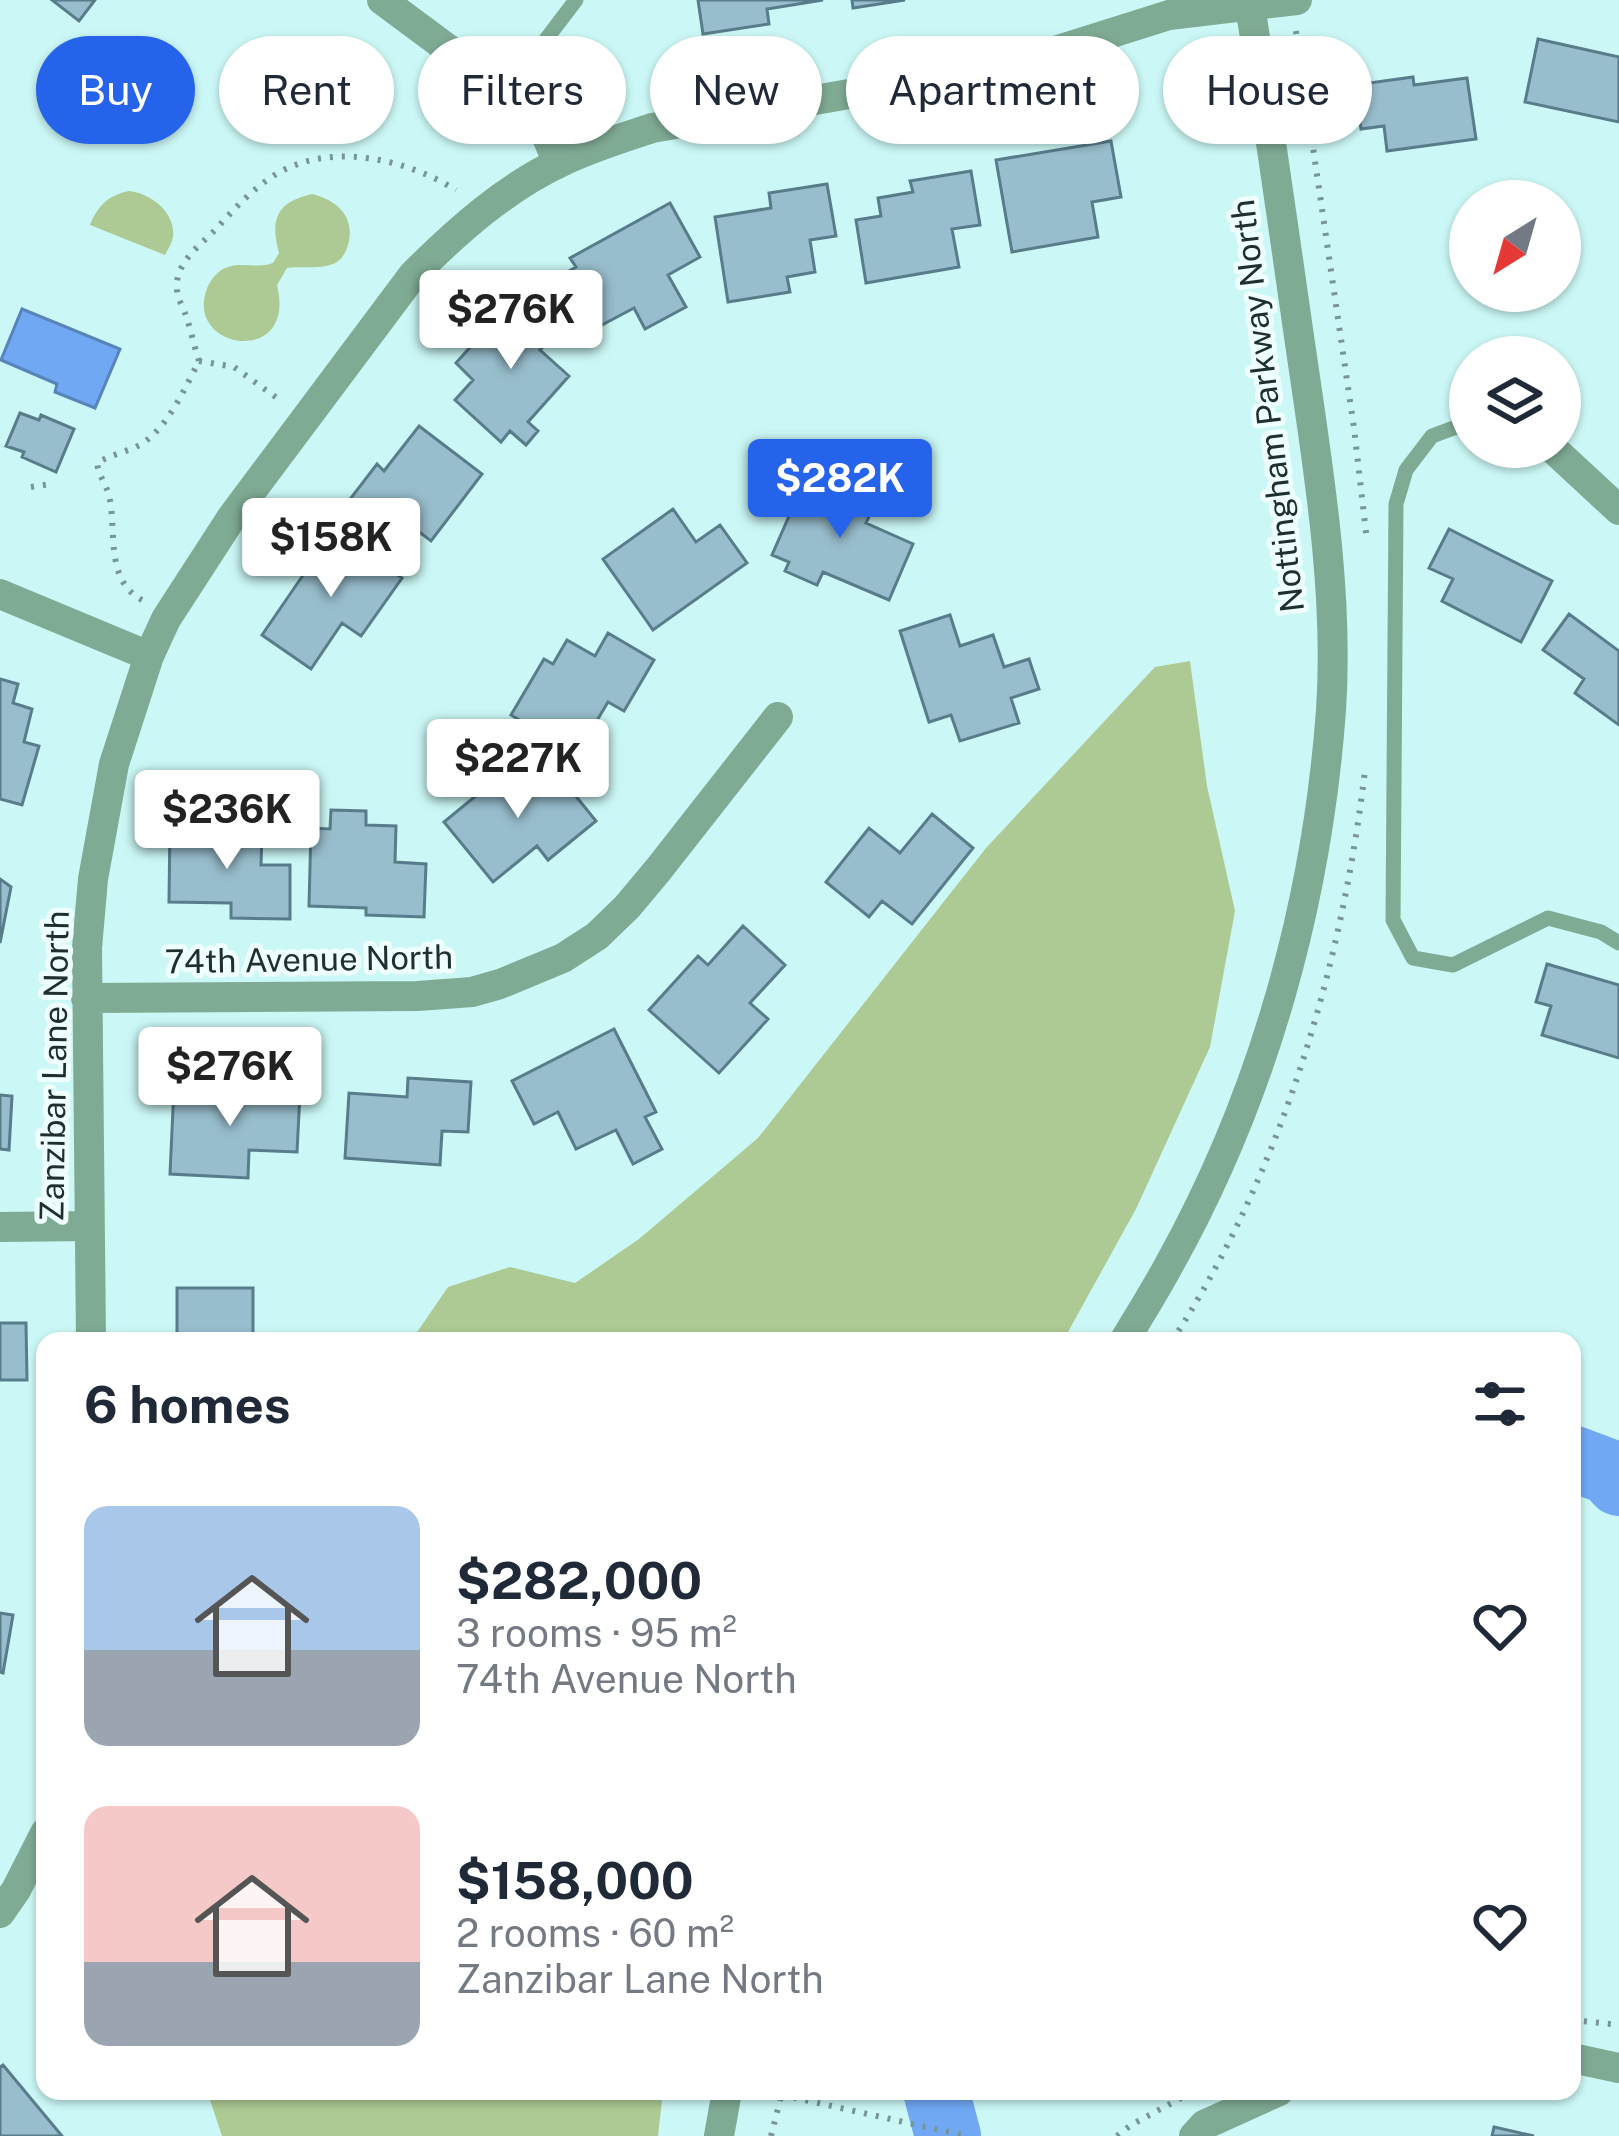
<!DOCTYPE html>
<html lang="en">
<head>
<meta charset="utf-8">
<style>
	:root { --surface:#fff; --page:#f2f2f3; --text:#1f2937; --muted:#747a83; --accent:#2563eb }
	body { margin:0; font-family:"Public Sans",sans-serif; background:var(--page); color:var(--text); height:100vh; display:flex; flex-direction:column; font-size:45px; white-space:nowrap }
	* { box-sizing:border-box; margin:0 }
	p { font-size:39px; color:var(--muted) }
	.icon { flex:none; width:66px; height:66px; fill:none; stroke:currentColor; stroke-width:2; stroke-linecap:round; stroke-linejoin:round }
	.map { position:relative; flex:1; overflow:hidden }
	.sheet { position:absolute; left:36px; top:1332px; width:1545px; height:768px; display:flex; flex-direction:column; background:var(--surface); border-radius:24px; box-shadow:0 3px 9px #0004 }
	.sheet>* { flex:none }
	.top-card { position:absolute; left:36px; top:36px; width:1548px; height:108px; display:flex; gap:24px }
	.needle { width:78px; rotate:217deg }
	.fabs { position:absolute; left:1449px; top:180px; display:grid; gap:24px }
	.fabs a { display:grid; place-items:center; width:132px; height:132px; border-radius:50%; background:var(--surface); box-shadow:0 3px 9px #0004; font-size:60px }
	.price { position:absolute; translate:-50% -102px; padding:0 27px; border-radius:12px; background:#fff; color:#222; font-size:39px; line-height:78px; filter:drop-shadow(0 3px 6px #0008) }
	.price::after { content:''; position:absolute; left:50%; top:72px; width:36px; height:27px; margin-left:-18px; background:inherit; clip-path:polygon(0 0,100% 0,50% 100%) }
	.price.selected { background:var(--accent); color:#fff }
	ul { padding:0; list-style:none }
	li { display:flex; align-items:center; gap:36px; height:300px; padding:0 48px }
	li span { display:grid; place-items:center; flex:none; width:336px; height:240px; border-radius:24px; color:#555 }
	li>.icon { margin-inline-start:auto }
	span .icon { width:144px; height:144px; fill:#fffc; stroke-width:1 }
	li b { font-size:51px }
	h2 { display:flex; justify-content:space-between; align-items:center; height:144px; padding:0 48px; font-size:51px }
	.tag { padding:0 42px; border-radius:54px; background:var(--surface); box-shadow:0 3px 9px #0004; font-size:42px; line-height:108px }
	.tag.selected { background:var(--accent); color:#fff }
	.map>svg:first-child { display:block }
	.green { fill:#adca94 }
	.water { fill:#70a8f4; stroke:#5784b9; stroke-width:3 }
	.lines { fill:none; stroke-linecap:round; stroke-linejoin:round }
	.river { stroke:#70a8f4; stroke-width:66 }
	.building { fill:#98bdcc; stroke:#597c8b; stroke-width:3 }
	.path { stroke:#779695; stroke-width:6; stroke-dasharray:3 9; stroke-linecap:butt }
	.service { stroke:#7faa94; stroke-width:15 }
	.minor { stroke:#7faa94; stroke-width:30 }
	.tertiary { stroke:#7faa94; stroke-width:30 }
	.labels { text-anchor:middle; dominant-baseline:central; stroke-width:10; stroke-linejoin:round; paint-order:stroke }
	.street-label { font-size:33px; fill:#1e2f2f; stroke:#eefffe }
</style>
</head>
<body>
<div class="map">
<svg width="1619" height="2136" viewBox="0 0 1619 2136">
	<rect width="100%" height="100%" fill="#cbf8f6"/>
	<path class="green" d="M129,191C150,193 176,212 173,237C172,243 168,249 165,255L90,225C98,205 109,195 129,191Z
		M312,194C337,200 356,217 348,245C346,251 343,258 337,262C325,270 301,266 287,268L277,285C297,365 191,351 205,295C207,286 212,277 220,271C237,259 255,270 273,263L279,253C270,220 276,202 312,194Z
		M1190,661L1207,786L1235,911L1210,1047L1136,1209L1063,1341H411L448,1287L510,1267L575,1283L639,1239L758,1138L986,848L1155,667Z
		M207,2091H663L658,2136H222Z"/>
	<path class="water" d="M22,309L120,349L95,408L55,392L57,384L1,360Z"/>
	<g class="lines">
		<path class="river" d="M1572,1458L1609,1472L1619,1483
			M936,2091L948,2136"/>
	</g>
	<path class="building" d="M52,0H95L79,21Z
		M698,0H823L767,9L769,24L703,34Z
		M852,0H905L853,8Z
		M1538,39L1619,57V122L1525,102Z
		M1413,77L1414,85L1467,78L1476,139L1387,151L1384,126L1361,129L1355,85Z
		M1111,141L1121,197L1092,202L1098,237L1012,252L996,160Z
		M971,171L980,225L952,229L959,267L866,283L856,220L881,216L878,198L913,192L910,181Z
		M827,184L836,236L810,240L815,272L787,277L790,292L728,302L715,217L771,208L769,193Z
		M670,203L700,257L668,275L686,307L645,329L634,308L583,335L553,280L576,267L570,258Z
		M519,293L560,329L540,350L569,376L528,422L538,431L526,445L510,431L501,442L455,400L473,380L456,363Z
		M20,413L39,420L41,415L74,429L56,472L22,457L24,452L6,446Z
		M419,426L482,474L431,541L401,518L382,543L341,511L377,464L384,471Z
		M807,475L875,504L866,523L913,544L889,600L823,572L817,585L785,571L789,562L772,555Z
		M673,509L696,542L720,525L747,563L653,630L603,559Z
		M1449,529L1552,581L1521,642L1442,601L1453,579L1429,568Z
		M334,530L402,578L361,636L342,623L311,669L262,635Z
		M1569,614L1619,651V725L1575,693L1584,679L1543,650Z
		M950,615L960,646L993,635L1004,667L1029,659L1039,689L1011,698L1019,723L960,741L951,715L929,722L900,631Z
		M608,633L654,660L624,711L608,702L577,754L511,715L544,659L553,664L567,640L595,656Z
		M0,679L18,684L13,703L32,709L24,742L39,746L22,805L0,799Z
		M517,762L543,795L562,779L596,821L548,860L537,846L493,882L444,822Z
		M331,810L366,811V825L396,826L395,862L426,864L424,917L366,915V908L309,906L311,828L330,829Z
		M932,814L973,848L912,924L882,901L869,917L826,882L869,828L900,853Z
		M170,824L234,825V833L262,834L261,865H290V919L231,918V903L169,902Z
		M0,879L11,887L0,943Z
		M743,926L785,965L750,1003L768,1019L719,1073L649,1010L698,956L708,965Z
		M1547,964L1619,985V1058L1542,1035L1551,1006L1536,1002Z
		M614,1029L656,1112L645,1117L662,1149L633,1164L616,1130L576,1149L558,1112L534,1124L512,1081Z
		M408,1078L471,1082L468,1132L442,1131L440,1165L345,1158L349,1093L407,1097Z
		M174,1087L300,1093L297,1152L249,1150L248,1178L170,1174Z
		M0,1095L12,1096L9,1150L0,1149Z
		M177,1288H253V1341L177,1340Z
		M0,1323H26L27,1380H0Z
		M0,1613L13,1615L3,1673L0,1672Z
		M3,2065L62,2136H0V2067Z
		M1494,2127L1534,2136H1492Z"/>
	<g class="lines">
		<path class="path" d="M1296,31L1354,428L1367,541
			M199,361L234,367L277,398
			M31,487L51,484
			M142,600C106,581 116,534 110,500C108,486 99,478 97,463C112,454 128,452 143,443C169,425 185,388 199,361C194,346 191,330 186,316C183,307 177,298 177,289C175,262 200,246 216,229C235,208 254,187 278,173C332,142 406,159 456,190
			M1172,1341C1281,1174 1342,967 1365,770
			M1572,2020L1619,2025
			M782,2095L967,2136
			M771,2136L782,2093
			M1117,2136L1131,2125L1181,2098"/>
		<path class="service" d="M506,92L576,0
			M1470,422L1432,436L1406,470L1396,504L1393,920L1413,958L1453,965L1548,918L1601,932L1619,943"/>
		<path class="minor" d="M382,0L506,92L546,135L558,163
			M1551,447L1619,510
			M0,594L149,656
			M86,998L418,996L472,992L500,984L563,958L597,936L627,907L658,870L778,717
			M0,1227L88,1226
			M91,1341L87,948L93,879L114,764L149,656L166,619L232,517L413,275C457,231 506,187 563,161C592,147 622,138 652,128L1001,68L1169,15L1297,0
			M0,1913L16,1890L45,1833
			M1572,2058L1619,2068
			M1194,2136L1204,2125L1279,2091"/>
		<path class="tertiary" d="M1124,1341C1140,1315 1156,1289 1170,1263C1264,1094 1317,902 1331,710C1339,592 1318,467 1301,350C1284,233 1268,116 1249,0
			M719,2136L727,2091"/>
	</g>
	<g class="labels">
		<g class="street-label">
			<text transform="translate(1267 406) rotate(-97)">Nottingham Parkway North</text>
			<text transform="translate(309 959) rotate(-1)">74th Avenue North</text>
			<text transform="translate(54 1066) rotate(-89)">Zanzibar Lane North</text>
		</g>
	</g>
</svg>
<div class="fabs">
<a><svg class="needle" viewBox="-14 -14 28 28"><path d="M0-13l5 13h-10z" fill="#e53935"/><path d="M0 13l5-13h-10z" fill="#747a83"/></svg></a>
<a><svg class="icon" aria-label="layers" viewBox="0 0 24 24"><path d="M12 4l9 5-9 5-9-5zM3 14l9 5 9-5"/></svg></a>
</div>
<b class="price" style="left:511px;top:372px">$276K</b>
<b class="price selected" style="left:840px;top:541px">$282K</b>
<b class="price" style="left:331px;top:600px">$158K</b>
<b class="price" style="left:518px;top:821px">$227K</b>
<b class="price" style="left:227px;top:872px">$236K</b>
<b class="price" style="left:230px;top:1129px">$276K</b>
<div class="top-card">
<a class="tag selected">Buy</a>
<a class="tag">Rent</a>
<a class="tag">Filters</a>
<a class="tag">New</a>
<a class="tag">Apartment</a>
<a class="tag">House</a>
</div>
<section class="sheet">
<h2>6 homes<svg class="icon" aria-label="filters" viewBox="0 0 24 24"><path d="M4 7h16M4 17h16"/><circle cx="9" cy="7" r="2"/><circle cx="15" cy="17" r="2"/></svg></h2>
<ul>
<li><span style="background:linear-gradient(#a9c7e8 60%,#9aa5b1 0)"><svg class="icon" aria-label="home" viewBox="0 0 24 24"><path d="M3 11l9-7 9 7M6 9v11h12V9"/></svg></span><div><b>$282,000</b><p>3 rooms · 95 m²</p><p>74th Avenue North</p></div><svg class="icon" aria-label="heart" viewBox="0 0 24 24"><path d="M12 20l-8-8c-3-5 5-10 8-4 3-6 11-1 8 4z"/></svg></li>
<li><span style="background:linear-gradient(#f6c9c9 65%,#9aa5b1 0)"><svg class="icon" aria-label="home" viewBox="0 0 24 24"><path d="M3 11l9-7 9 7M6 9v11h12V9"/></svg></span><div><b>$158,000</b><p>2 rooms · 60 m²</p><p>Zanzibar Lane North</p></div><svg class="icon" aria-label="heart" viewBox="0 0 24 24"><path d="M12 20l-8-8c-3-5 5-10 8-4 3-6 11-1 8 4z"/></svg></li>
</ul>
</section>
</div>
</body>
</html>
